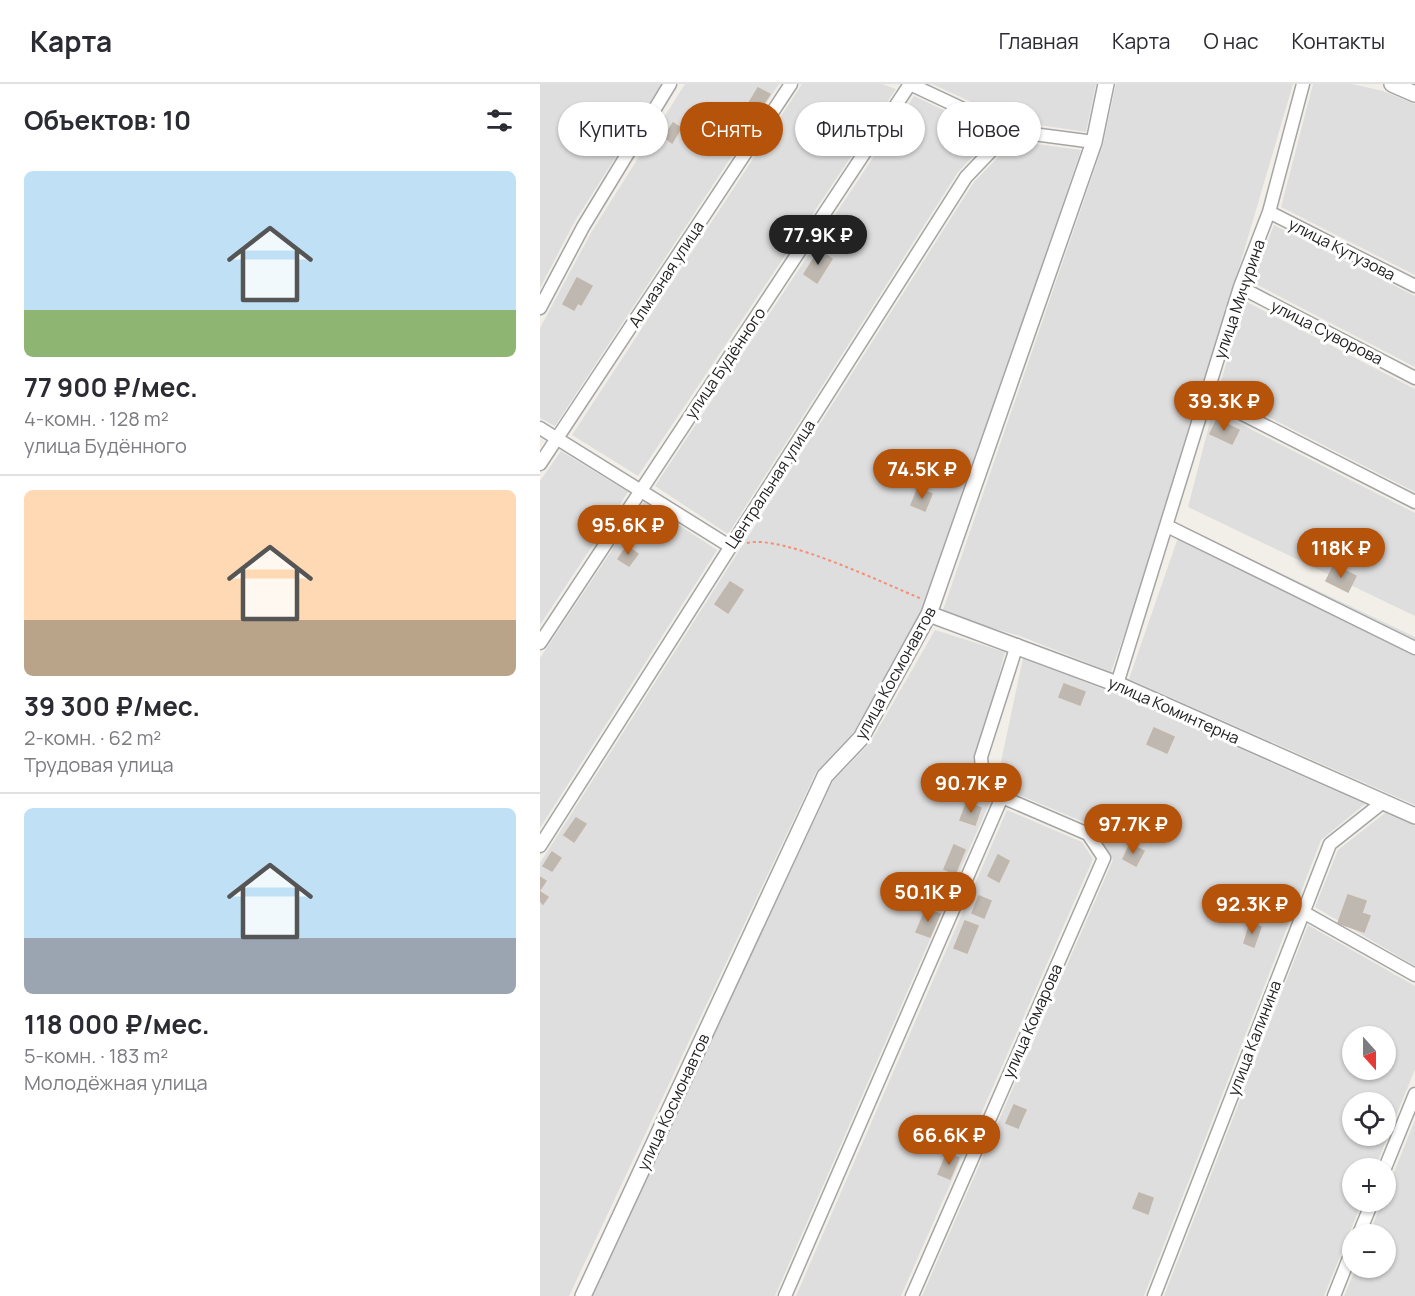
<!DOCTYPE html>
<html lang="ru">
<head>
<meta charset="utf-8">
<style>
	:root { --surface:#fff; --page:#f7f7f7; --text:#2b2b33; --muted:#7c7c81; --line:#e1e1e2; --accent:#b45309 }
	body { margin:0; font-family:Manrope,sans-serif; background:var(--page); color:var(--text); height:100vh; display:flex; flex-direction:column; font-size:22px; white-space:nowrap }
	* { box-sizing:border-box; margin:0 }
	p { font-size:20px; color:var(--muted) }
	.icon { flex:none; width:33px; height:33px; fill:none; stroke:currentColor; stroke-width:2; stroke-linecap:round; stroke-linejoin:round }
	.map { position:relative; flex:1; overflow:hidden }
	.side { display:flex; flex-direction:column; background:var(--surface); width:540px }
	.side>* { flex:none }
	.guide { position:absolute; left:18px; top:18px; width:570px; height:54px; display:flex; gap:12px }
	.needle { width:39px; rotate:159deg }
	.fabs { position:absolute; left:802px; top:942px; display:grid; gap:12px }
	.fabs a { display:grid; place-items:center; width:54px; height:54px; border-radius:50%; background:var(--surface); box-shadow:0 2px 4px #0004; font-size:30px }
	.price { position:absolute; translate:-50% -51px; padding:0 14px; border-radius:21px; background:var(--accent); color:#fff; font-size:20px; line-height:39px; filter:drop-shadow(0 2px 3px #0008) }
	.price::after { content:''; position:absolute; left:50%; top:36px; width:18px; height:14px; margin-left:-9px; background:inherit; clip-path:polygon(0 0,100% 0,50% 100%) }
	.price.current { background:#222; color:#fff }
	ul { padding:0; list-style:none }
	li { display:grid; align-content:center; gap:12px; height:318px; padding:0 24px }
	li+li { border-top:2px solid var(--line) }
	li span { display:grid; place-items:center; height:186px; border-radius:9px; color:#555 }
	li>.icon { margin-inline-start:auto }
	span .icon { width:108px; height:108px; fill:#fffc; stroke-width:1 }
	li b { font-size:26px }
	h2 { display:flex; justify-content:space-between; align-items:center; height:72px; padding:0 24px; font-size:26px }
	.tag { padding:0 21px; border-radius:27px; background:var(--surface); box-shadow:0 2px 4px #0004; font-size:21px; line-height:54px }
	.tag.current { background:var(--accent); color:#fff }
	header { display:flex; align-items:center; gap:36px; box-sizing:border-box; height:84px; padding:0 30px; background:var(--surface); border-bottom:2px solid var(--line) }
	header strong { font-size:28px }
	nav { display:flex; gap:33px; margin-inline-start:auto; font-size:21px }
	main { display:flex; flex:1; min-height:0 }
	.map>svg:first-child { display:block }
	.residential { fill:#dfdede; fill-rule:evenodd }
	.building { fill:#beb8b1; stroke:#c2b7ab; stroke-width:1.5 }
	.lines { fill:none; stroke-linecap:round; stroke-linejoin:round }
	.minor-casing { stroke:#a5a5a5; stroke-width:15 }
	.tertiary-casing { stroke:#a5a5a5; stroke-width:18 }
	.path { stroke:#f48f76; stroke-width:2; stroke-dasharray:3 3; stroke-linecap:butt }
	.minor { stroke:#fff; stroke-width:12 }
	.tertiary { stroke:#fff; stroke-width:15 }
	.labels { text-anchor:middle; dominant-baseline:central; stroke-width:6; stroke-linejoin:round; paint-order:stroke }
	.street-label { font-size:16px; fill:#212121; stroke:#fff }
</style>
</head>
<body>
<header>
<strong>Карта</strong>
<nav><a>Главная</a><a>Карта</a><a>О нас</a><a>Контакты</a></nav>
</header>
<main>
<section class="side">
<h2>Объектов: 10<svg class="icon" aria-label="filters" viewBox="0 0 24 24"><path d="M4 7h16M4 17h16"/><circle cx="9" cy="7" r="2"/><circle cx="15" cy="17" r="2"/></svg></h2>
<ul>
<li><span style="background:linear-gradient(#bfe0f5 75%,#8fb573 0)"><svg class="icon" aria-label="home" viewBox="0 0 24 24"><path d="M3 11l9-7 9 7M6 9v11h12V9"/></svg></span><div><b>77 900 ₽/мес.</b><p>4-комн. · 128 m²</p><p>улица Будённого</p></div></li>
<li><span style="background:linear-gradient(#ffd9b3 70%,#b9a48a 0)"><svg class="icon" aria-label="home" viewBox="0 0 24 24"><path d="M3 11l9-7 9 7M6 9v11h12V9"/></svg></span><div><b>39 300 ₽/мес.</b><p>2-комн. · 62 m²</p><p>Трудовая улица</p></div></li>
<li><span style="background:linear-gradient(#bfe0f5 70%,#9aa5b1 0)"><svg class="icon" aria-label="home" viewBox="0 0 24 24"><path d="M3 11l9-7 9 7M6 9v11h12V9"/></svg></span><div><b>118 000 ₽/мес.</b><p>5-комн. · 183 m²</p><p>Молодёжная улица</p></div></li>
</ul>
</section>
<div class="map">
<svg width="875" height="1212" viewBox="0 0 875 1212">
	<rect width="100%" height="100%" fill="#f1efe8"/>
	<path class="residential" d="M0,0H122L35,137L0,204Z
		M145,0H239L15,342L0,334V244L52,147Z
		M262,0H342L356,5L98,392L32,351Z
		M392,0H556L546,48L473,37Z
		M576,0H753L628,426L571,588L480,552L402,529L563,61Z
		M773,0H812L843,7L875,20V191L741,123Z
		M374,12L454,50L418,88L188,450L115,402Z
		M474,57L541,66L382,531L314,648L276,688L29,1212H0V779L434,98Z
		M734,141L875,212V283L712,198Z
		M705,217L875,305V408L678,307Z
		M673,326L875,429V532L648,423Z
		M21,367L88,408L0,541V397Z
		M104,418L177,466L0,744V574Z
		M642,442L875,553V721L589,595Z
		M395,546L465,568L438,672L439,698L451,715L235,1212H50L293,697L330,659Z
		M483,574L573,609L825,720L781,756L604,1212H382L573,776L553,742L468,706L458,692Z
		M467,726L542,758L553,775L361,1212H256Z
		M845,729L875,742V882L775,823L798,766Z
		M768,841L875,902V985L835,1084H813V1118H822L784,1212H624ZM813,952H846V986H813ZM813,1018H846V1052H813Z
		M875,1036V1212H804L816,1184H846V1150H829L842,1118H846V1108Z"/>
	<path class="building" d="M218,4L230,10L223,21L228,24L220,37L204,27Z
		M133,39L141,44L132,59L124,53Z
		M279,166L292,175L277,199L264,190Z
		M37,194L52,202L41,221L38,219L34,226L23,220Z
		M677,335L699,346L692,360L670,350Z
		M378,404L392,410L385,427L371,421Z
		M87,462L98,470L89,482L78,475Z
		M794,481L816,492L808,508L786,497Z
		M190,498L203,506L188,529L175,520Z
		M524,600L545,608L540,621L519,613Z
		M614,644L634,653L627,669L607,660Z
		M427,718L441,724L435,741L420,736Z
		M36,734L46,740L34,758L24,751Z
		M590,760L604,767L596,782L583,775Z
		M414,761L425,766L415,790L404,785Z
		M12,768L21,774L12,787L3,782Z
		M458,771L469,777L459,798L448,792Z
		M401,791L413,797L405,815L392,809Z
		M0,793L6,797L0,806Z
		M0,808L8,813L3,820L0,817Z
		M808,811L826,817L822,829L830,832L824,848L798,839Z
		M439,812L451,817L444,834L432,829Z
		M386,825L400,830L390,853L376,848Z
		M425,837L438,842L427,869L414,864Z
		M710,839L721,843L714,863L704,859Z
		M474,1021L486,1026L478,1044L466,1039Z
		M407,1069L419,1074L410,1095L398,1090Z
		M599,1109L613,1114L608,1130L593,1124Z"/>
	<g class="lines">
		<defs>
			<path id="minor" d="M370,0L470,47L554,58
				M729,128L875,202
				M700,203L875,294
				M0,224L43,143L130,0
				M667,312L875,418
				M0,344L191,463
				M0,380L251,0
				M627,442L875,564
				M0,559L370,0
				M577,600L700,203L729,128L763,0
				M0,762L426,93L470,47
				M763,828L875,891
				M845,1084L875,1010
				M819,1150L832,1118
				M245,1212L462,713
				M372,1212L564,774L548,750L462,713L443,697L441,673L477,561
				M614,1212L790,760L843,718
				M794,1212L813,1164"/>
			<path id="tertiary" d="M852,0L875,10
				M389,530L577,600L875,732
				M43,1212L285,692L321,654L389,530L554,58L566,0"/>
		</defs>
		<use href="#minor" class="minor-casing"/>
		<use href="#tertiary" class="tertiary-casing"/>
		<path class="path" d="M207,459C242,450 345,500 382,515"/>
		<use href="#minor" class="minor"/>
		<use href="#tertiary" class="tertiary"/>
	</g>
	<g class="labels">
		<g class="street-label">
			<text transform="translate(802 165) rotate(27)">улица Кутузова</text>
			<text transform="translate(126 190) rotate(-57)">Алмазная улица</text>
			<text transform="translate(699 215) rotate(-71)">улица Мичурина</text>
			<text transform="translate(787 248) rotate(27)">улица Суворова</text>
			<text transform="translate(185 279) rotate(-56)">улица Будённого</text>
			<text transform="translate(230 400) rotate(-57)">Центральная улица</text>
			<text transform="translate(355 589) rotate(-61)">улица Космонавтов</text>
			<text transform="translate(634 626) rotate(24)">улица Коминтерна</text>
			<text transform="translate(492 937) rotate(-66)">улица Комарова</text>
			<text transform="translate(714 954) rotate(-69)">улица Калинина</text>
			<text transform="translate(133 1018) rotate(-65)">улица Космонавтов</text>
		</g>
	</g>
</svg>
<div class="fabs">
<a><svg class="needle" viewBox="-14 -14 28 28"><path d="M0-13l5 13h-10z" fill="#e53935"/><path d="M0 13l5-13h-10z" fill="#7c7c81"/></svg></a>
<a><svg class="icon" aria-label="locate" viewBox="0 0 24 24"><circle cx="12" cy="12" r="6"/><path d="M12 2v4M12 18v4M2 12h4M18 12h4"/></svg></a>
<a>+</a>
<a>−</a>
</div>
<b class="price current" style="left:278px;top:182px">77.9K ₽</b>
<b class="price" style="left:684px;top:348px">39.3K ₽</b>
<b class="price" style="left:382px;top:416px">74.5K ₽</b>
<b class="price" style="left:88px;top:472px">95.6K ₽</b>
<b class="price" style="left:801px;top:495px">118K ₽</b>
<b class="price" style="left:431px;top:730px">90.7K ₽</b>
<b class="price" style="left:593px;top:771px">97.7K ₽</b>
<b class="price" style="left:388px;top:839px">50.1K ₽</b>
<b class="price" style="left:712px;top:851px">92.3K ₽</b>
<b class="price" style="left:409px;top:1082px">66.6K ₽</b>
<div class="guide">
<a class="tag">Купить</a>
<a class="tag current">Снять</a>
<a class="tag">Фильтры</a>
<a class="tag">Новое</a>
</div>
</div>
</main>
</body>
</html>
